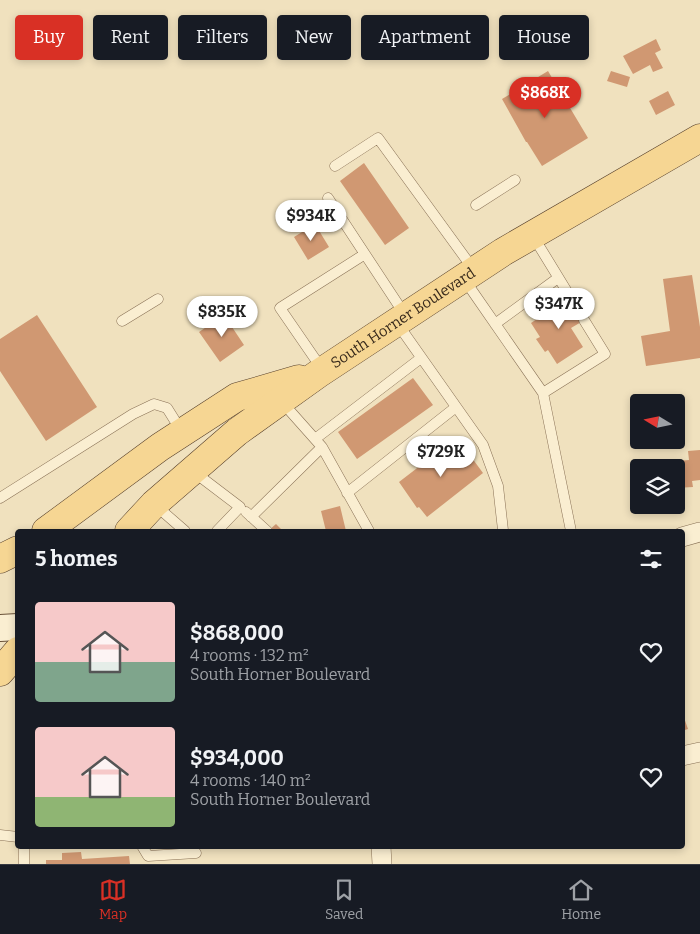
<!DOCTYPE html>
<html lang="en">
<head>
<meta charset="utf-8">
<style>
	:root { --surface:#171b24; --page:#20242c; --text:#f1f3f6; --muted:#9ea1a6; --line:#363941; --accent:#d93025 }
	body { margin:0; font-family:Bitter,serif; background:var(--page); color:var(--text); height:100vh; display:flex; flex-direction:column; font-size:19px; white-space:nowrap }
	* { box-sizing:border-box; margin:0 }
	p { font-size:16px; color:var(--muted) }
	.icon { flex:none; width:28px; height:28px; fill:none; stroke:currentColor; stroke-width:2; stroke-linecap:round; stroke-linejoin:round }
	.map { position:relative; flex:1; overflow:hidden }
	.panel { position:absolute; left:15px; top:529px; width:670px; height:320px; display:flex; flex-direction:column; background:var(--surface); border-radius:5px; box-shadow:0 2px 8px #0003 }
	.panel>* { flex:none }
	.banner { position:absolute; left:15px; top:15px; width:670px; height:45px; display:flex; gap:10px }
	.needle { width:32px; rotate:280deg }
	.buttons { position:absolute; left:630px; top:394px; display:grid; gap:10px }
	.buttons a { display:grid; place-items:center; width:55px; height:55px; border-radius:5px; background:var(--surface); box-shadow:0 2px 8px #0003; font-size:25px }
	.price { position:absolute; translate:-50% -42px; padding:0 11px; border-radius:18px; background:#fff; color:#222; font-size:16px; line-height:32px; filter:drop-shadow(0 1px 2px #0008) }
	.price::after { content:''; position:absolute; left:50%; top:30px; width:15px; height:11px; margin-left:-8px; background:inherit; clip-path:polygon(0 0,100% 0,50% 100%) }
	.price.selected { background:var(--accent); color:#fff }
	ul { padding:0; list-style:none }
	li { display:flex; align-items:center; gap:15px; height:125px; padding:0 20px }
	li span { display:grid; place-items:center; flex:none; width:140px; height:100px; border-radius:5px; color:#555 }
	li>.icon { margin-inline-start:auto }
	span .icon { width:60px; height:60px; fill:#fffc; stroke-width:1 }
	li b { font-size:21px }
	h2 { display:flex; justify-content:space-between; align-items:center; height:60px; padding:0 20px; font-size:21px }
	.chip { padding:0 18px; border-radius:5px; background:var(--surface); box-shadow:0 2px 8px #0003; font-size:18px; line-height:45px }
	.chip.selected { background:var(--accent); color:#fff }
	.dock { display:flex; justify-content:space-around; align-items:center; height:70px; border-top:1px solid var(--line); background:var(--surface); font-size:14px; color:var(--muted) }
	.dock a { display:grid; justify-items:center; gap:2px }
	.dock .selected { color:var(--accent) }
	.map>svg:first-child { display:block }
	.building { fill:#d09872 }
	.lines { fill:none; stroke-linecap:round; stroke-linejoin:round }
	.lane-casing { stroke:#897156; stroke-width:11 }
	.street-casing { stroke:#897156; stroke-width:20 }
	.secondary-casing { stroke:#6a5239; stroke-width:28 }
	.primary-casing { stroke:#563f2b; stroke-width:29 }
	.lane { stroke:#faeed1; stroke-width:10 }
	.street { stroke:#faeed1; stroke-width:19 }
	.secondary { stroke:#faeed1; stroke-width:26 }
	.primary { stroke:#f6d693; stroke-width:28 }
	.labels { text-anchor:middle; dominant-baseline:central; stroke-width:4; stroke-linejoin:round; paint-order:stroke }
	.street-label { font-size:15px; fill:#37291b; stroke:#f7ebce }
</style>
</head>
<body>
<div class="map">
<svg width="700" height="864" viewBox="0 0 700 864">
	<rect width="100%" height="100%" fill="#f0e1be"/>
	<path class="building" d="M656,39L661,50L655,53L663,68L653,72L650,65L633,74L623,56Z
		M548,71L588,138L542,166L527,142H526L502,99Z
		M611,71L630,77L627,87L607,81Z
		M668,91L675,105L656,115L649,101Z
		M364,163L409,228L385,245L340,181Z
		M315,224L329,247L308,260L294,237Z
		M692,275L700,327V358L646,366L641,336L670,331L663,279Z
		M577,301L580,305L582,304L587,312L585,314L588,318L571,328L583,347L557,364L548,350L545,352L536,339L540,337L531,323L537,319L534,314L548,305L551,310L557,306L561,312Z
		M37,315L97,407L46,441L0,371V339Z
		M224,315L244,345L220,362L199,332Z
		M413,378L433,405L357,459L338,432Z
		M458,439L483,473L427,517L419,507L417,508L399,482L438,452L439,454Z
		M700,450V480L692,481L693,487L676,488V468H667L666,462L689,460L688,451Z
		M340,506L346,531H326L321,511Z
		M276,524L283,531H268Z
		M682,712L688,729L682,731Z
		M81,852L82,859L129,856L130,864H46V860H62V853Z"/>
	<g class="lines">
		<defs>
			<path id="lane" d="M335,166L378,138L474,270
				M328,198L405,315
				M476,205L515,180
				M533,236L574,303
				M464,279L543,393
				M122,321L158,299
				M397,323L483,445L498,486L503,530
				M495,324L558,278
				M322,369L280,308L365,254
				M315,439L421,358
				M322,447L369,531
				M194,472L240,507L217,531
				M347,493L456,407
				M0,498L133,414L154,404L167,408L182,432
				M154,504L185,531
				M246,512L267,531
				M251,517L322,447L282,402
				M571,531L543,393L605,354L584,320
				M0,835L18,837
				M24,846V864
				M142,846L148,856L196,853"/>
			<path id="street" d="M682,537L700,532
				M682,756L700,752
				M381,846L382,864"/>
			<path id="secondary" d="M0,628L18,627"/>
			<g id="primary">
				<path d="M46,531L160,447L237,397L299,379"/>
				<path id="s1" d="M129,531L154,504L237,432L318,374L503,252L700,138"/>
				<path d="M0,559L18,550"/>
				<path d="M0,672L18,651"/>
			</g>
		</defs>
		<use href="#lane" class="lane-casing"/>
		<use href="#street" class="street-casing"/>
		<use href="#secondary" class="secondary-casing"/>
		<use href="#primary" class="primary-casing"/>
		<use href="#lane" class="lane"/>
		<use href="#street" class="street"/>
		<use href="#secondary" class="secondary"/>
		<use href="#primary" class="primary"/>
	</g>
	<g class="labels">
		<g class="street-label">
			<text stroke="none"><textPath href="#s1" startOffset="348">South Horner Boulevard</textPath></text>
		</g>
	</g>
</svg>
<div class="buttons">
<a><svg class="needle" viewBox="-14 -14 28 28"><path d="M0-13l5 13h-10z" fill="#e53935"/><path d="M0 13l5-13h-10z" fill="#9ea1a6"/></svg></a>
<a><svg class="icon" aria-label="layers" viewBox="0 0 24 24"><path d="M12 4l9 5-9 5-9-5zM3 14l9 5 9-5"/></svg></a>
</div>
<b class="price selected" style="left:545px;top:119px">$868K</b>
<b class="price" style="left:311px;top:242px">$934K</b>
<b class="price" style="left:559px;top:330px">$347K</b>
<b class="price" style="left:222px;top:338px">$835K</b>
<b class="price" style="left:441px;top:478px">$729K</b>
<div class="banner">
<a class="chip selected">Buy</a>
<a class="chip">Rent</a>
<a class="chip">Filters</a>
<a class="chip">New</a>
<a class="chip">Apartment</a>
<a class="chip">House</a>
</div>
<section class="panel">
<h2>5 homes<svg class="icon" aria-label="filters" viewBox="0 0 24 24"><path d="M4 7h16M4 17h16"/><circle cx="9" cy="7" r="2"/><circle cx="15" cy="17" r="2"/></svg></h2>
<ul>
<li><span style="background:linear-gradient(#f6c9c9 60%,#7fa58c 0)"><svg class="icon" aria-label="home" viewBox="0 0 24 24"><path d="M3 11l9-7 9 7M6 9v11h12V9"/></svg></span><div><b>$868,000</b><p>4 rooms · 132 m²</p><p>South Horner Boulevard</p></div><svg class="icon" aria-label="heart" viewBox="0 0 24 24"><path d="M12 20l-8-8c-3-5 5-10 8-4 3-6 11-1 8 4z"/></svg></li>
<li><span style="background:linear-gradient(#f6c9c9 70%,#8fb573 0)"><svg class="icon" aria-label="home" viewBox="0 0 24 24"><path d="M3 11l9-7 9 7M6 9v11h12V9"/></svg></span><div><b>$934,000</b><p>4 rooms · 140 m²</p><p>South Horner Boulevard</p></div><svg class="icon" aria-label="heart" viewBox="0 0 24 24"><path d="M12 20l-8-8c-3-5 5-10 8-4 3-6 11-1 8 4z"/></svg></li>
</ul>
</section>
</div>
<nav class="dock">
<a class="selected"><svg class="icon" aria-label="map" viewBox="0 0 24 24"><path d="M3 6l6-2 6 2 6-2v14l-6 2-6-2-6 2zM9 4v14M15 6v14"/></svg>Map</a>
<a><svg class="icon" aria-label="saved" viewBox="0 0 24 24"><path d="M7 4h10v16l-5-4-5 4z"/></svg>Saved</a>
<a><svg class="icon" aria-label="home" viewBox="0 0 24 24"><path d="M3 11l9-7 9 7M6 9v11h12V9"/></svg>Home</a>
</nav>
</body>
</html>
